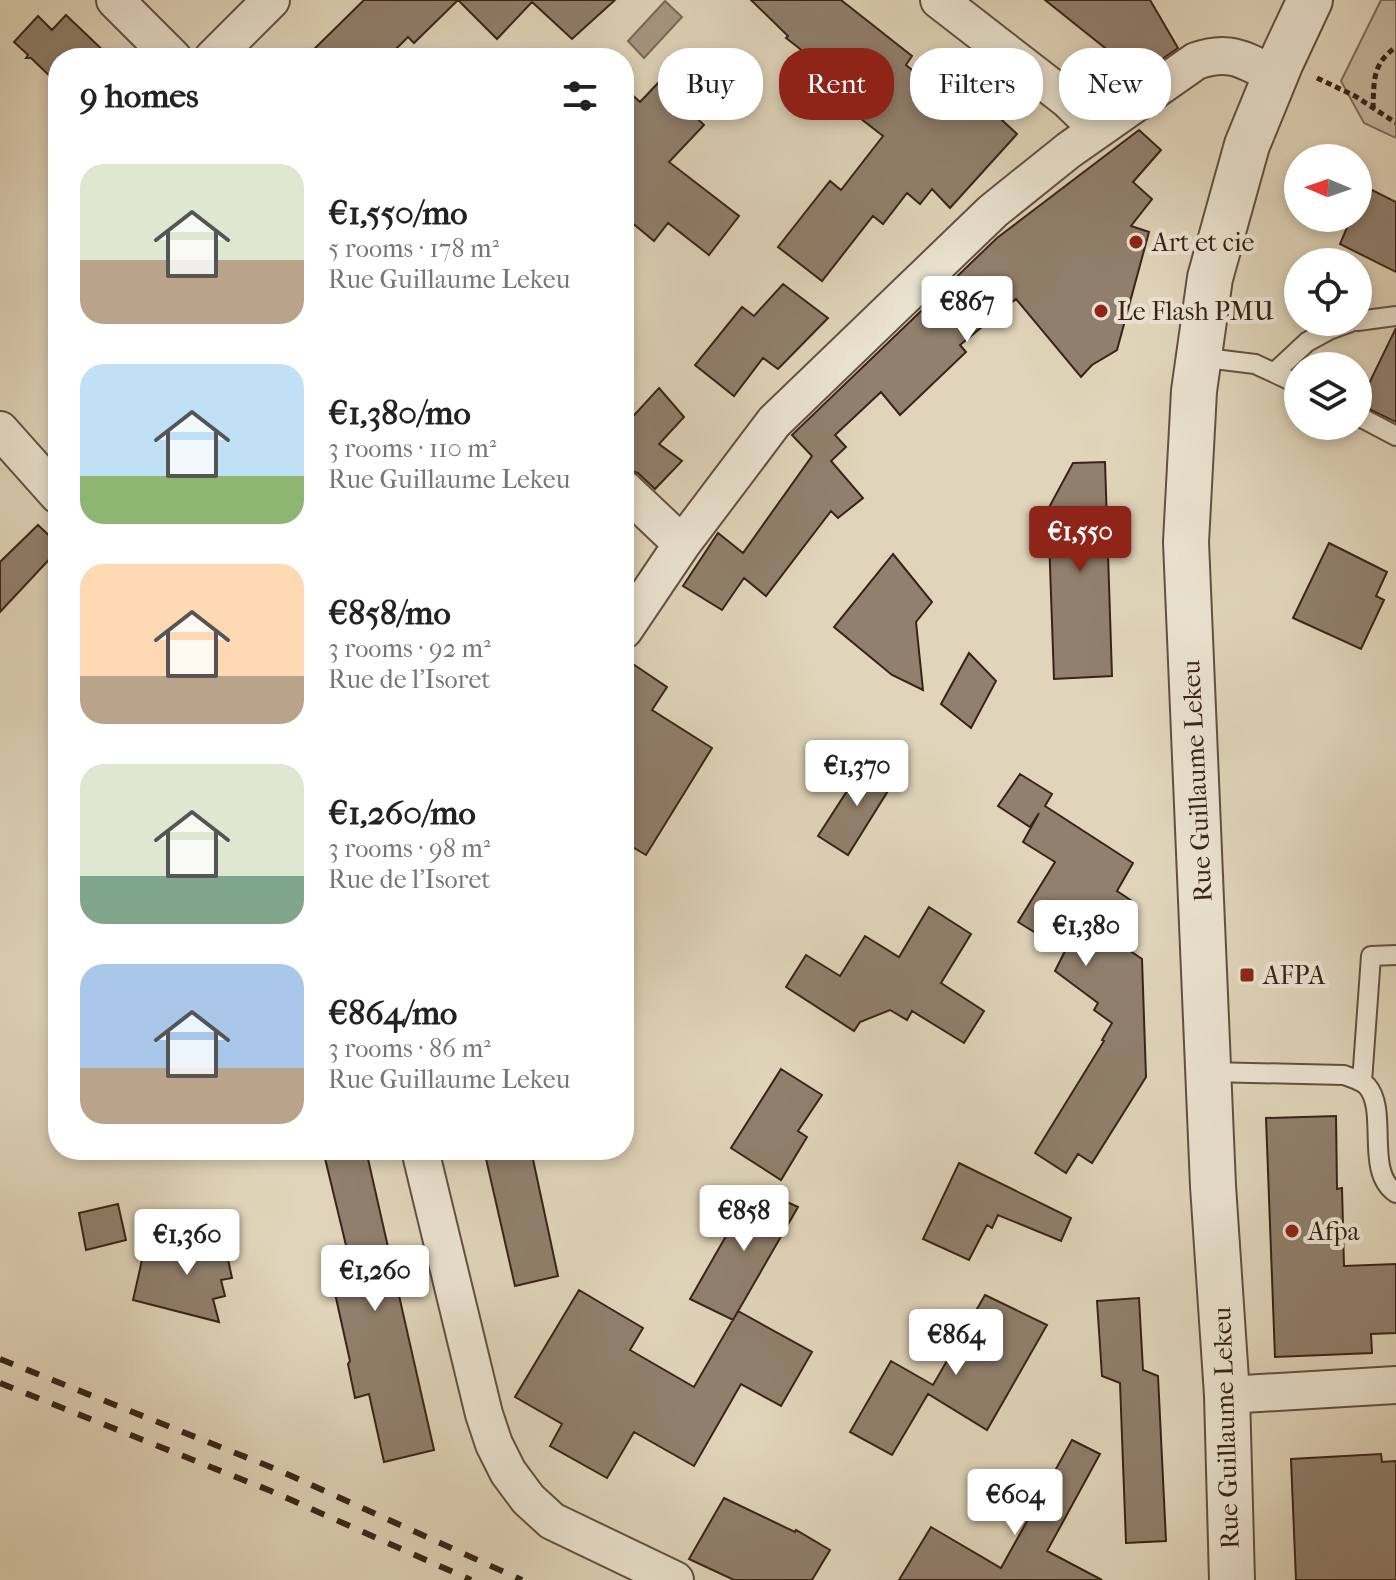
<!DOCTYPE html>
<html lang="en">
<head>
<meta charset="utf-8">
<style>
	:root { --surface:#fff; --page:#f2f2f2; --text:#222; --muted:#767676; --accent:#8f2418 }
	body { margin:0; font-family:"IM FELL French Canon",serif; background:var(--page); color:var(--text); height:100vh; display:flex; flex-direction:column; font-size:30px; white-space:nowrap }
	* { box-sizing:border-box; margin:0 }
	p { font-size:26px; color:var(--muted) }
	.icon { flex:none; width:44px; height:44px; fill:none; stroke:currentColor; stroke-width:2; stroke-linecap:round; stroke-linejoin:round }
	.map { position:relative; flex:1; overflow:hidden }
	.sheet { position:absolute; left:48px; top:48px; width:586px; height:1112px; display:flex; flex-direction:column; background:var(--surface); border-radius:32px; box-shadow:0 4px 12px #0003 }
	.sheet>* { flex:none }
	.hud { position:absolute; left:658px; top:48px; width:618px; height:72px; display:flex; gap:16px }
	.needle { width:52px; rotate:272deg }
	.fabs { position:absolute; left:1284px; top:144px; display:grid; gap:16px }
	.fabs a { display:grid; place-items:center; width:88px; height:88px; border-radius:50%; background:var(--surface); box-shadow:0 4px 12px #0003; font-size:40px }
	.price { position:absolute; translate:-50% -68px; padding:0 18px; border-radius:8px; background:#fff; color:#222; font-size:26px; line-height:52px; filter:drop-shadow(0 2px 4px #0008) }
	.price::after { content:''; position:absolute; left:50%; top:48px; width:24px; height:18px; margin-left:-12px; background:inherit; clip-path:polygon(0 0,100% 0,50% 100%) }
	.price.active { background:var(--accent); color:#fff }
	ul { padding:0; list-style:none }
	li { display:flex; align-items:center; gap:24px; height:200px; padding:0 32px }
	li span { display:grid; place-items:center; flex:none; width:224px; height:160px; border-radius:24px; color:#555 }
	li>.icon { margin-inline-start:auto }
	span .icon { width:96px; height:96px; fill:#fffc; stroke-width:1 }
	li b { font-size:34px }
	h2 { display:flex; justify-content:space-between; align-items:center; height:96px; padding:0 32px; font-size:34px }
	.tag { padding:0 28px; border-radius:32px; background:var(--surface); box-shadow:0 4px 12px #0003; font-size:28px; line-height:72px }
	.tag.active { background:var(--accent); color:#fff }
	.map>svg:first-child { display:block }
	.green { fill:#c4b79f; stroke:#7e6d5c; stroke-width:2 }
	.water { fill:#a79883; stroke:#7b6959; stroke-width:2 }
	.building { fill:#90806d; stroke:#392319; stroke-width:2 }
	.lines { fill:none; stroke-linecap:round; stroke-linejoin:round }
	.service-casing { stroke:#635041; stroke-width:22 }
	.minor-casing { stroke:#635041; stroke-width:40 }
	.tertiary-casing { stroke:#635041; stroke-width:48 }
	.path { stroke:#392319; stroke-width:5; stroke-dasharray:6 4; stroke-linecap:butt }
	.service { stroke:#ebe4d2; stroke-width:18 }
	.minor { stroke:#ebe4d2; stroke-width:36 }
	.tertiary { stroke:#ebe4d2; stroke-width:44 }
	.rail { stroke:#392319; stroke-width:6; stroke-dasharray:14 14; stroke-linecap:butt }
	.poi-dot { fill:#8f2418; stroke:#ebe4d2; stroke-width:3 }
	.labels { text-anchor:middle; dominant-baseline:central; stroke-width:8; stroke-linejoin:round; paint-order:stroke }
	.poi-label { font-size:26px; fill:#392319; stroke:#ebe4d2; text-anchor:start }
	.street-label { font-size:26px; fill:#392319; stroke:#ebe4d2 }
</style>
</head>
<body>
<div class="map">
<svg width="1396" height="1580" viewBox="0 0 1396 1580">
	<rect width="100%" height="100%" fill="#e0d5ba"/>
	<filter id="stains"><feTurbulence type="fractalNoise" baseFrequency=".0025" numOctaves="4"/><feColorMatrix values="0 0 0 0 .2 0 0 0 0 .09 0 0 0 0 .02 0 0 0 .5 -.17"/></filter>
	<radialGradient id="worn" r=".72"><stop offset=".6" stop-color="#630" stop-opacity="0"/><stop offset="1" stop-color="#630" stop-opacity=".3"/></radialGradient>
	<path class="green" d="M1381,0H1396V138L1364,123L1341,81Z"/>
	<path class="water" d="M665,1L682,17L644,58L628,41Z"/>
	<path class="building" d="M364,0H458L414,43L408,37L387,58H305Z
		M458,0H615L572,39L532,2L497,39Z
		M751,0H841L912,56L906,65L964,112L977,97L1017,134L950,208L932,189L920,204L907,193L883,224L873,216L822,281L778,247L830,181L841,190L883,136L856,115L851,89L786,38L788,36Z
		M1045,0H1150L1178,48L1114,92L1095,62L1110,52Z
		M66,15L111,58H58V84L31,58H26L28,55L14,42L38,16L52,30Z
		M659,82L704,125L669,162L739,216L709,255L668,223L654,241L624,216V87L640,102Z
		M1139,130L1161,150L1133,182L1152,199L1131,226L1149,232L1117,350L1092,365L1081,377L1016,299L960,345L966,352L900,415L881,392L835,435L846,447L831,461L863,498L838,518L831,511L766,596L744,578L722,610L683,586L718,533L743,553L812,456L792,435L997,238Z
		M1358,183L1396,202V272L1340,244L1351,218H1358Z
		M783,284L828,318L778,369L763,358L734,396L695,365L742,307L754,316Z
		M1396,328V422L1359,404Z
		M659,388L684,417L659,444L682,461L655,489L638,473L624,469V419L628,422Z
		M1105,462L1112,676L1054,679L1049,538L1032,539L1073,463Z
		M38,525L58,544V550L0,612V562Z
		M1329,543L1387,572L1376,596L1384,600L1361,649L1293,618Z
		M893,554L932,602L916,622L923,690L892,675L834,627Z
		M969,653L996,681L971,728L941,704Z
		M624,658L667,687L652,710L712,748L646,855L624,842Z
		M867,760L896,778L848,855L818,836Z
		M1020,774L1052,794L1045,806L1133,863L1117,891L1135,903L1113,939L1142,959L1146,1077L1092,1163L1078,1154L1066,1173L1035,1153L1104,1041L1102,1040L1112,1023L1094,1010L1098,1003L1055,971L1065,951L1018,922L1055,862L1023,842L1039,813L1030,827L998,806Z
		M929,907L971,934L941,983L984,1011L964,1043L912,1011L907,1020L890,1010L860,1022L854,1031L786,987L806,955L840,976L865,936L899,957Z
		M781,1069L822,1095L798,1131L807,1137L781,1180L731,1148Z
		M1336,1116L1337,1189L1342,1188L1344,1266L1396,1264V1333L1371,1334L1372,1353L1275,1357L1266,1118Z
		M323,1150H366L434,1450L384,1462L369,1394L355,1398L348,1364L350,1361L330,1271L351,1266Z
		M484,1150H531L558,1276L515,1286Z
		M959,1163L1071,1218L1061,1241L998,1215L992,1228L987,1225L969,1260L923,1239Z
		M754,1187L798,1207L733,1320L690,1299Z
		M118,1204L126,1240L86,1250L79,1213Z
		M221,1227L232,1278L221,1280L225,1296L213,1299L219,1322L133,1300L142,1260L185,1244Z
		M579,1290L643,1328L630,1350L694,1387L738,1311L812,1352L781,1406L741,1384L694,1466L634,1432L607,1478L550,1446L562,1424L515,1397Z
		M985,1295L1047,1325L987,1430L928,1394L892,1455L850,1432L891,1361L933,1385Z
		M1139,1298L1143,1370L1158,1376L1166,1541L1126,1543L1120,1383L1102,1376L1097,1301Z
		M1072,1440L1100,1454L1047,1551L1102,1580H899L931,1527L1001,1568Z
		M1381,1454L1382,1462L1396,1461V1580H1296L1291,1459Z
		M724,1498L795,1532L796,1530L830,1550L812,1580H734L689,1559Z"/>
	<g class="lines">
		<defs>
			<path id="service" d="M1358,321L1396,316
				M1198,357L1255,364L1298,384
				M1275,372L1307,342L1329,330L1351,322
				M1358,416L1396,436
				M1210,1072L1344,1075C1351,1078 1361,1080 1367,1086C1389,1111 1364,1172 1396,1193
				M1362,1082L1371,956L1396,955"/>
			<path id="minor" d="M115,0L173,58
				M939,0L1068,100L1098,129
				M213,58L271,0
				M0,430L58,495
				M624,489L682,544
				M624,630L682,544L774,422L993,211L1069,150L1196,61C1230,49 1245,60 1275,76
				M420,1150L484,1414L494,1444L508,1472L528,1499L552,1521L675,1580
				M1227,1395L1396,1385"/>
			<path id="tertiary" d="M1232,1580L1227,1395L1213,1186L1186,542L1194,391L1210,278L1247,145L1281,62L1310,0"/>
		</defs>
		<use href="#service" class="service-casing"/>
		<use href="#minor" class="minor-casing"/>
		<use href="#tertiary" class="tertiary-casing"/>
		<path class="path" d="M1317,78L1355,96L1396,123
			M1373,109C1374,81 1372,64 1396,47"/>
		<use href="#service" class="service"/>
		<use href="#minor" class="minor"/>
		<use href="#tertiary" class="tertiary"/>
		<path class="rail" d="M0,1359L278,1470L522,1580
			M0,1383L271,1491L471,1580"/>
	</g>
	<g class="poi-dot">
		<circle cx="1136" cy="242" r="8"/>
		<circle cx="1101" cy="311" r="8"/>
		<rect x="1239" y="967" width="16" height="16" rx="4"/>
		<circle cx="1292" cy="1231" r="8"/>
	</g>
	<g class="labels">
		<g class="poi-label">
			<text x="1152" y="242">Art et cie</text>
			<text x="1117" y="311">Le Flash PMU</text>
			<text x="1263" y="975">AFPA</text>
			<text x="1308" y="1231">Afpa</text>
		</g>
		<g class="street-label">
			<text transform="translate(1197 781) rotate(-93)">Rue Guillaume Lekeu</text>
			<text transform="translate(1226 1428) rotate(-92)">Rue Guillaume Lekeu</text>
		</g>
	</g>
	<rect width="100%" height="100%" filter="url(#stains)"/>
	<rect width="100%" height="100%" fill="url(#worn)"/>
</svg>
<div class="fabs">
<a><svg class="needle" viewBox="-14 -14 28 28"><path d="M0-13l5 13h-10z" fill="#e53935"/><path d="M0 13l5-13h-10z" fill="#767676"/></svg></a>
<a><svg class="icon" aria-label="locate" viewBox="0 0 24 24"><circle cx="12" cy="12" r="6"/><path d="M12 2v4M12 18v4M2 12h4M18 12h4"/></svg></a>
<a><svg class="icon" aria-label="layers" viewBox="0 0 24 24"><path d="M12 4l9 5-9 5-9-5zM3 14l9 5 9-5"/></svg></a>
</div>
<b class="price" style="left:967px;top:344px">€867</b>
<b class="price active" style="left:1080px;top:574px">€1,550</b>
<b class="price" style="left:857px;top:808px">€1,370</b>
<b class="price" style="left:1086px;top:968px">€1,380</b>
<b class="price" style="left:744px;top:1253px">€858</b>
<b class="price" style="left:187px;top:1277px">€1,360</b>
<b class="price" style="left:375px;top:1313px">€1,260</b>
<b class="price" style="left:956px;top:1377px">€864</b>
<b class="price" style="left:1015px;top:1537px">€604</b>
<div class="hud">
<a class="tag">Buy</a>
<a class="tag active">Rent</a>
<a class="tag">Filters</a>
<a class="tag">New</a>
</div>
<section class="sheet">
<h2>9 homes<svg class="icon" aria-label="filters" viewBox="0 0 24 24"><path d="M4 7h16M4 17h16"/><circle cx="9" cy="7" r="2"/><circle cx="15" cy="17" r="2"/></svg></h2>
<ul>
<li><span style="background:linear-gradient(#dfe7d0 60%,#b9a48a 0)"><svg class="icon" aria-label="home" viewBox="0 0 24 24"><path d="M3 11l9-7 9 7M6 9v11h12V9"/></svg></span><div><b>€1,550/mo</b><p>5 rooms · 178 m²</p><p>Rue Guillaume Lekeu</p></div></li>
<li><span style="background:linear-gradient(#bfe0f5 70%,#8fb573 0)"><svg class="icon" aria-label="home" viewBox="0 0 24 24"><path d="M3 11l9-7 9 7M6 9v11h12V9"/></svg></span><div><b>€1,380/mo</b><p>3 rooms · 110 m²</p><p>Rue Guillaume Lekeu</p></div></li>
<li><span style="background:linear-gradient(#ffd9b3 70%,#b9a48a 0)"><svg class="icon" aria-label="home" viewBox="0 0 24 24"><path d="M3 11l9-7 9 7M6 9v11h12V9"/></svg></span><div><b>€858/mo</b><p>3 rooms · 92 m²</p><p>Rue de l'Isoret</p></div></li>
<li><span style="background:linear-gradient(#dfe7d0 70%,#7fa58c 0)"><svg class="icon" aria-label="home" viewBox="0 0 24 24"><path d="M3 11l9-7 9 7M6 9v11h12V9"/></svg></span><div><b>€1,260/mo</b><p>3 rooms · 98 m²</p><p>Rue de l'Isoret</p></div></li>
<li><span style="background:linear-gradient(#a9c7e8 65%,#b9a48a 0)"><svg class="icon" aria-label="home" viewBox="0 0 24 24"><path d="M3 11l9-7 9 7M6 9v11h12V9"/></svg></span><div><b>€864/mo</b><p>3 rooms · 86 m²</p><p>Rue Guillaume Lekeu</p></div></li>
</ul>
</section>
</div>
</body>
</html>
